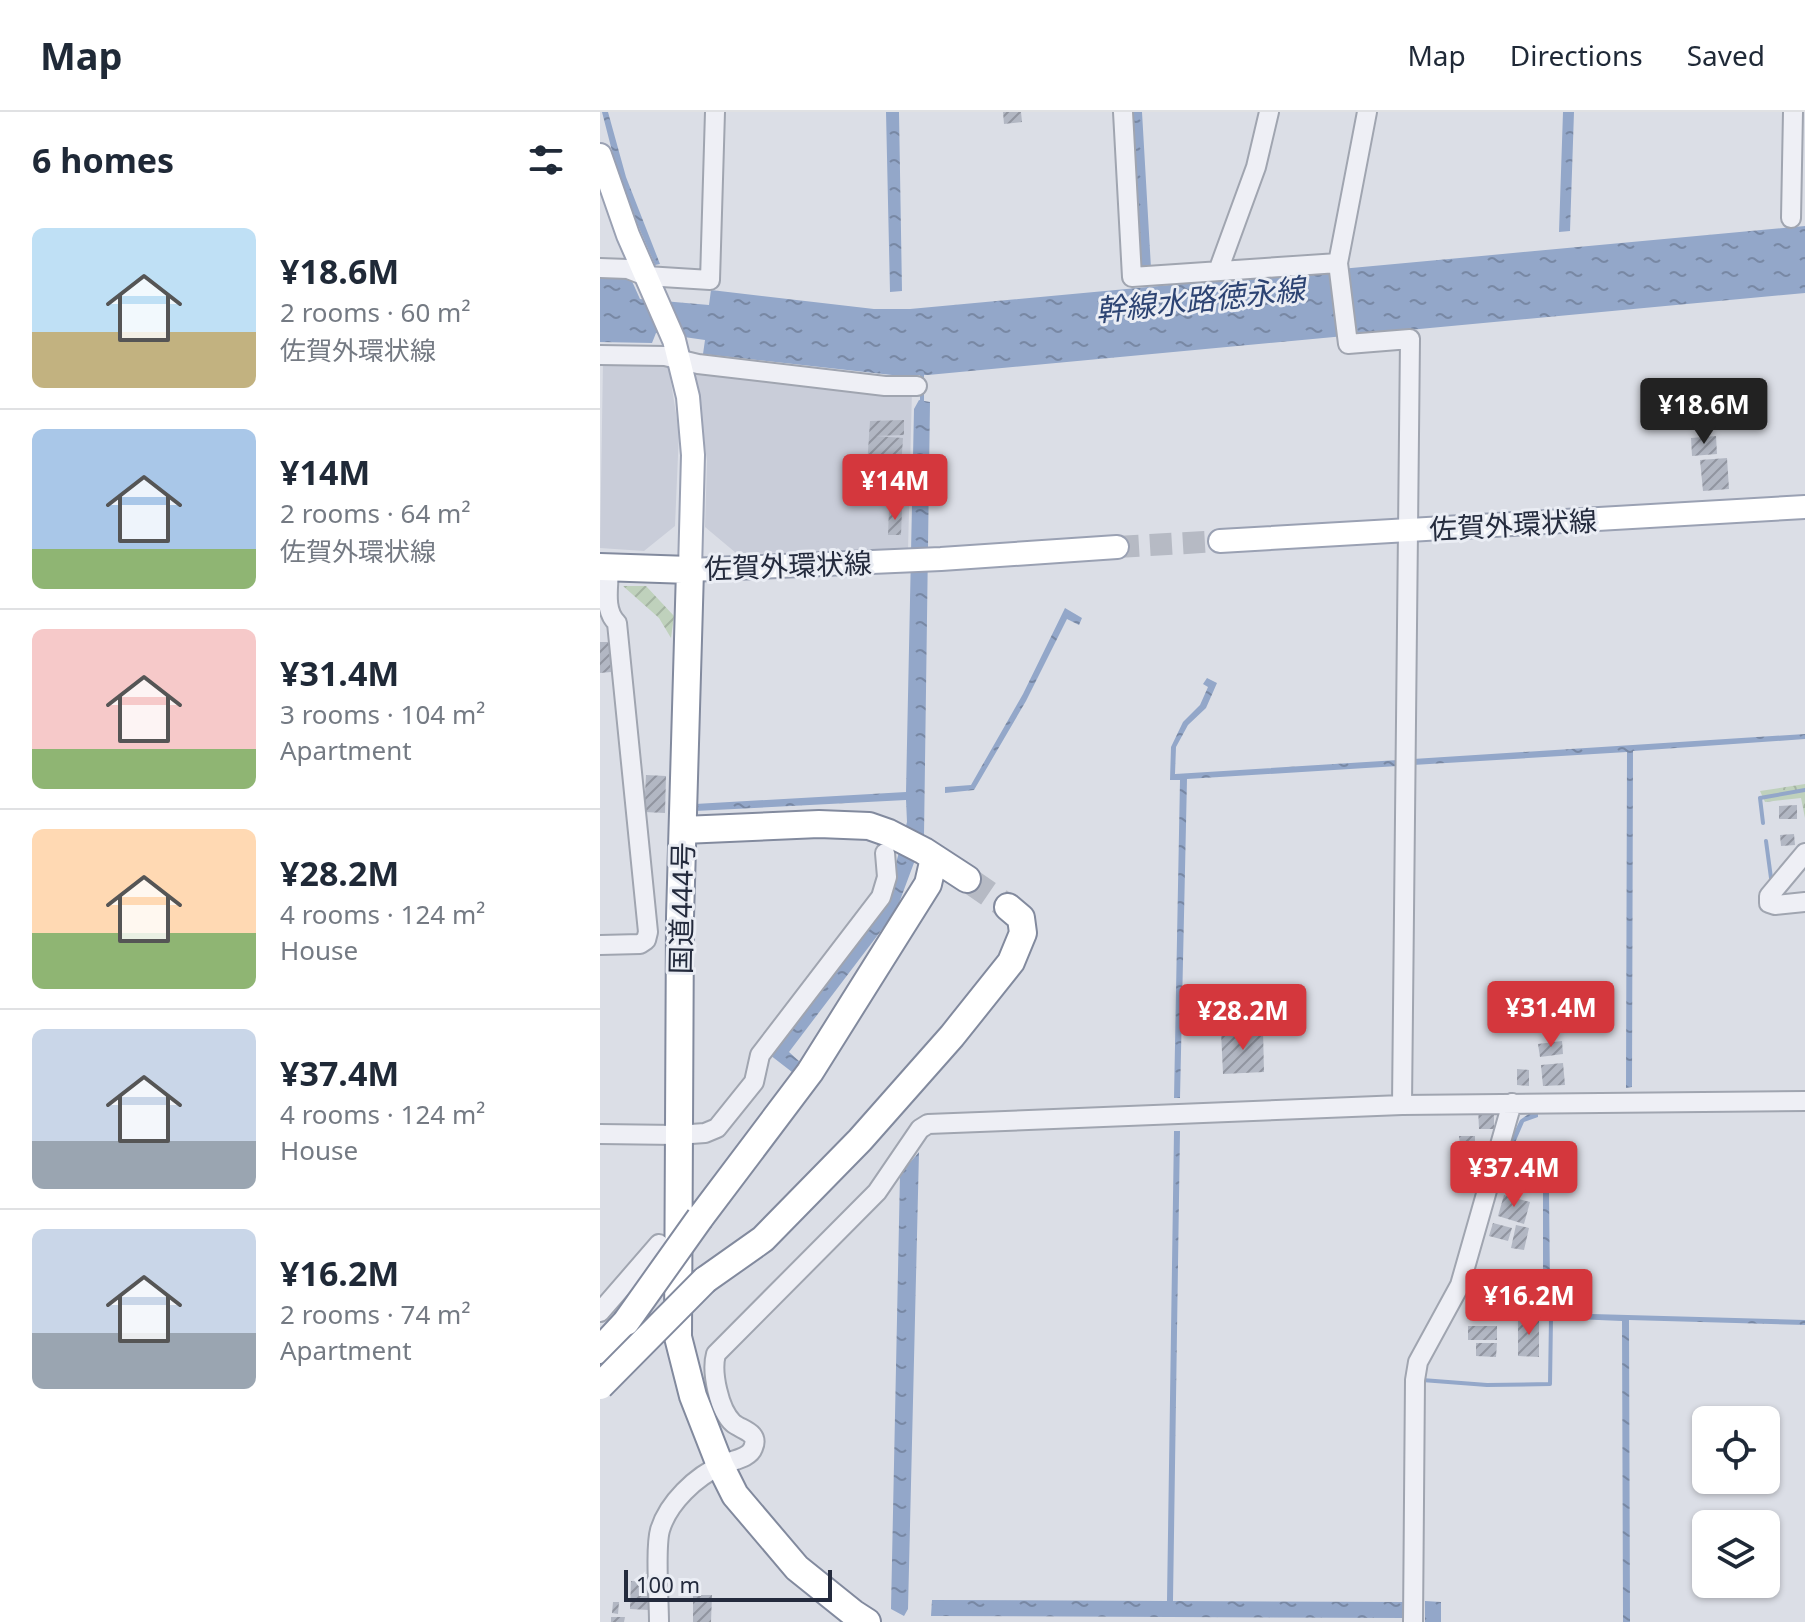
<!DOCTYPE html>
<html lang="en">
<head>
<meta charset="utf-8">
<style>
	:root { --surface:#fff; --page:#f6f6f7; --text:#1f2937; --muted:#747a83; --line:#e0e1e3; --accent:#d4373d }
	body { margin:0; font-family:"Noto Sans","Noto Sans JP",sans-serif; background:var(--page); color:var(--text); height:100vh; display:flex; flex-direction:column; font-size:30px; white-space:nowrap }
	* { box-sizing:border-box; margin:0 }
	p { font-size:26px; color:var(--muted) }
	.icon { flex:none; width:44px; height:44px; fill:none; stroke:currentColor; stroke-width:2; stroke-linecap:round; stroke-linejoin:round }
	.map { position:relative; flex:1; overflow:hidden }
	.drawer { display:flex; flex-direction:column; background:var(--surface); width:600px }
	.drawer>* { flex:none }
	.buttons { position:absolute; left:1092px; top:1294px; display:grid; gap:16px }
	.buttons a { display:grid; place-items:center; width:88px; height:88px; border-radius:12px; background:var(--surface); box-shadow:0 2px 6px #0004; font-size:40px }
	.scale { position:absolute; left:24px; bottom:20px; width:208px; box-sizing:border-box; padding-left:8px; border:4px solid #242b3d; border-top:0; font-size:22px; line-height:28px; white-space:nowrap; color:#242b3d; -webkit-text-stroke:6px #eaedf4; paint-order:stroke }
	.price { position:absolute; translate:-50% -68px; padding:0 18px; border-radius:8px; background:var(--accent); color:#fff; font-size:26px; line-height:52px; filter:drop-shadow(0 2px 4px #0008) }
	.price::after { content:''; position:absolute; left:50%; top:48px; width:24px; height:18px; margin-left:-12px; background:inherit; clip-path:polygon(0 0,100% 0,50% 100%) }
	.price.on { background:#222; color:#fff }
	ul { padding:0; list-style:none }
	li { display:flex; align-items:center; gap:24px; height:200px; padding:0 32px }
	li+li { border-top:2px solid var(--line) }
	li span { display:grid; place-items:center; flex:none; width:224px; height:160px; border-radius:12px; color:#555 }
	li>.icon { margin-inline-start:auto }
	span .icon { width:96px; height:96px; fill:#fffc; stroke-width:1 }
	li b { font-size:34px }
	h2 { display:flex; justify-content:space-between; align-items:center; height:96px; padding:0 32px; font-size:34px }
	header { display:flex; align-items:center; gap:48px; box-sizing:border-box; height:112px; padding:0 40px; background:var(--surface); border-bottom:2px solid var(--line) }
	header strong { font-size:38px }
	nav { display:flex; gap:44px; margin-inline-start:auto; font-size:28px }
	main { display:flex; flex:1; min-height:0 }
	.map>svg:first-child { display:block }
	.built { fill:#c9cdd9 }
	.forest { fill:url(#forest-crowns) }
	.garden { fill:url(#garden-furrows) }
	.water { fill:url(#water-ripples) }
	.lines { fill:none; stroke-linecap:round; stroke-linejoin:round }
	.stream { stroke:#93a7c9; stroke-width:4 }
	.building { fill:url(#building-hatch) }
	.major-tunnel { stroke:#b6bac4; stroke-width:22; stroke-dasharray:22 11; stroke-linecap:butt }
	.highway-tunnel { stroke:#b6bac4; stroke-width:26; stroke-dasharray:26 13; stroke-linecap:butt }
	.minor-casing { stroke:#a0a5b0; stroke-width:22 }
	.major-casing { stroke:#9aa1b3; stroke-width:26 }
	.highway-casing { stroke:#828a9e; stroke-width:30 }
	.minor { stroke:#eeeff5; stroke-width:18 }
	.major { stroke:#fff; stroke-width:22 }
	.highway { stroke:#fff; stroke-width:26 }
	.highway-bridge-casing { stroke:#828a9e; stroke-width:30; stroke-linecap:butt }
	.highway-bridge { stroke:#fff; stroke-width:26 }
	.labels { text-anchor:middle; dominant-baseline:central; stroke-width:6; stroke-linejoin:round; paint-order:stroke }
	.street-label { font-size:28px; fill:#242b3d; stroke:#eaedf4 }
	.water-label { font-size:30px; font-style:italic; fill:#2d4473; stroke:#eaedf4 }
</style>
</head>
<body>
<header>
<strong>Map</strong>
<nav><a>Map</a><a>Directions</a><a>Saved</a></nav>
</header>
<main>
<section class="drawer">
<h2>6 homes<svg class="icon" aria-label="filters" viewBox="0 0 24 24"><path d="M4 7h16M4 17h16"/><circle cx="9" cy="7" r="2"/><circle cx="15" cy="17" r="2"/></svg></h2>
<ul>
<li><span style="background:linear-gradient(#bfe0f5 65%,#c2b280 0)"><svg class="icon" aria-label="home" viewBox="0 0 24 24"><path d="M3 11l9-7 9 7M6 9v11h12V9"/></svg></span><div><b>¥18.6M</b><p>2 rooms · 60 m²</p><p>佐賀外環状線</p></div></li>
<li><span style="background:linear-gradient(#a9c7e8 75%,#8fb573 0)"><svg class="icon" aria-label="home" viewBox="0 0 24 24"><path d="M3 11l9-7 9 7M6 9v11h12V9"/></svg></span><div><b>¥14M</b><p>2 rooms · 64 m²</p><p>佐賀外環状線</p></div></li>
<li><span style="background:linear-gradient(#f6c9c9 75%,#8fb573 0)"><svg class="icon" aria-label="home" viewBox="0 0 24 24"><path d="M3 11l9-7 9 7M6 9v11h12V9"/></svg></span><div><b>¥31.4M</b><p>3 rooms · 104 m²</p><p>Apartment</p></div></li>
<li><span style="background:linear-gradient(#ffd9b3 65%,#8fb573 0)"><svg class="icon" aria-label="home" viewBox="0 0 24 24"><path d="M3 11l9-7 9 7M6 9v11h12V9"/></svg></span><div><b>¥28.2M</b><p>4 rooms · 124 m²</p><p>House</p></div></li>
<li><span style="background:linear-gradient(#c9d6e8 70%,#9aa5b1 0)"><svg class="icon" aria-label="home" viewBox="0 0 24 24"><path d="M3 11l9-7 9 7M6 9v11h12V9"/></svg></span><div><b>¥37.4M</b><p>4 rooms · 124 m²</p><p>House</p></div></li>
<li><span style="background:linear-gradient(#c9d6e8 65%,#9aa5b1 0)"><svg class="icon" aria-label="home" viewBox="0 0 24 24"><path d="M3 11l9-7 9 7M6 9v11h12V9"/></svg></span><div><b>¥16.2M</b><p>2 rooms · 74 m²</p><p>Apartment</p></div></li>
</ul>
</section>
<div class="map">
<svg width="1205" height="1510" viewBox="0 0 1205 1510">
	<defs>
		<pattern id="forest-crowns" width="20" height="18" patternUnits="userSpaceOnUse" patternTransform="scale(2)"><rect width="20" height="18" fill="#bfd1bc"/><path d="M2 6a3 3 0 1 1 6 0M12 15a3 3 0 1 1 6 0" fill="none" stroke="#a4b4a2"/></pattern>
		<pattern id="garden-furrows" width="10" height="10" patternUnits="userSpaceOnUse" patternTransform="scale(2)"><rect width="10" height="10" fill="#bfd1bc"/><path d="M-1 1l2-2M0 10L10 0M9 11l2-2" fill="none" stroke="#a4b4a2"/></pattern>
		<pattern id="water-ripples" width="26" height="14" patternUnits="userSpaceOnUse" patternTransform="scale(2)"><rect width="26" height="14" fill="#93a7c9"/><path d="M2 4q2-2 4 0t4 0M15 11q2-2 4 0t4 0" fill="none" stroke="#7888a4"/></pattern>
		<pattern id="building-hatch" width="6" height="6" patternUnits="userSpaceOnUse" patternTransform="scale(2)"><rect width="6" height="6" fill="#b2b7c3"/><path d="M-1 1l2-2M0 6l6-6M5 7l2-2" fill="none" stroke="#9195a0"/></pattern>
	</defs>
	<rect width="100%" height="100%" fill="#dbdee6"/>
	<path class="built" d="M3,250L68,252L79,320L75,414L44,439L0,436Z
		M95,258L312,278L308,439L136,441L105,415L107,349Z"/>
	<path class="forest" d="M1205,672V706L1201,686L1165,690L1160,679Z"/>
	<path class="garden" d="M23,474H46L74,504L71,526L59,506Z"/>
	<path class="water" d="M2,0H8L26,65L60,152L55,153L21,74Z
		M286,0H299L302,179L290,180Z
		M530,0H542L551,156H539Z
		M963,0H974L970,119L959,120Z
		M1205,114V181L328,263H292L103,242L105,228L56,221L52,231L0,230V166L31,167L40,187L109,193L111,178L274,197H310Z
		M319,288L330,290L324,724L296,799L189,940L200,950L192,960L170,943L295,755L307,710L306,688L95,699V692L306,680L314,297Z
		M465,496L482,506L479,513L467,507L426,589L374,678L345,681V675L371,673L423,582Z
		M607,566L617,571L606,596L588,613L576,635L575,662L798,648V654L587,667L580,986H574L580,668H570L571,635L583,610L600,593L608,575L603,572Z
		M1205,622V627L1033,639L1032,975L1026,976L1027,640L813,653V647Z
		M930,1001H938V1005L924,1010L911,1040L949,1079L950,1176L956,1201L1205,1208V1213L1029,1208L1030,1510H1023L1022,1209L951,1206L943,1174V1078L905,1039L920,1008Z
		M574,1019H580L573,1489L804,1490V1506L331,1504L332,1488L567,1489Z
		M319,1040L308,1497L304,1504L291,1497L300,1062Z
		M825,1489L841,1490V1510H825Z"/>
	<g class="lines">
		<path class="stream" d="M322,292V261
			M1163,711L1160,686L1205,678
			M1166,729L1171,766
			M822,1268L887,1273L950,1272L951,1206"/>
	</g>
	<path class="building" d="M403,0H421L422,10L404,12Z
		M304,308V323L276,324L303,326L300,371L266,369L270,309Z
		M1116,324L1117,342L1092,344L1091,326Z
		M1127,346L1129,377L1103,379L1100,348Z
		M289,397L302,398L301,423H288Z
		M0,530H9L11,560L0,561Z
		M46,663L66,664L65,701L44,700Z
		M1197,693V707H1179V694Z
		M1194,722L1195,733L1181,734L1180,723Z
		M663,918L664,960L623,962L621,919Z
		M962,929L963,942L940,945L938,932Z
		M963,951L965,973L943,974L941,953Z
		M917,957L929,958V974L917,973Z
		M878,996H894V1017H879Z
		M859,1024H875V1033H860Z
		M904,1061L922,1066L919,1079L901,1075Z
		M904,1083L930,1090L924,1112L898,1104Z
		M893,1111L912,1116L908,1129L889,1124Z
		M916,1113L929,1116L924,1138L911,1136Z
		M890,1168H901L900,1184H889Z
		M916,1168L937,1169L935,1197L915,1196Z
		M875,1169H886L885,1185L874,1184Z
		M918,1206H939V1245L918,1244Z
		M868,1214H897V1228H868Z
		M876,1231H897L896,1245L876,1244Z
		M31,1469L49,1470V1498L30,1497Z
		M93,1483H112L111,1510H93Z
		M13,1490H19L18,1502L12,1501Z
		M11,1505H25L24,1510H11Z"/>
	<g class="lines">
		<path class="major-tunnel" d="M517,435L620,429"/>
		<path class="highway-tunnel" d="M367,767L408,795"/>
		<defs>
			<path id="minor" d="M523,0L532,165L738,151
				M767,0L738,151L748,232L810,227L802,993
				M1191,106L1193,0
				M0,156L28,157L46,164L110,168L115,0
				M618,159L656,55L669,0
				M0,243L65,244L98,252L285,274H317
				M1205,741L1169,784V791L1175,793L1205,790
				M0,833L40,832L46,828L48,820L17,511C3,498 9,474 9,455
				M0,1022L77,1023L105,1021L117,1016L154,970L160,943L281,785L287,765L285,741
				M0,1200L59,1132
				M59,1510C59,1489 55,1436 60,1418C68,1391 96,1364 122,1353C131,1348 149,1347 153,1336C160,1320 141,1318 133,1311C119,1298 111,1260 116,1242L277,1080L320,1017L328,1012L802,993L1205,989
				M813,1510L815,1268L818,1250L860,1173L912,991"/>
			<path id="major" d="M0,43L28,123L74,228L88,285L93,343L90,458L341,447L517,435
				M620,429L1205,395"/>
			<path id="highway" d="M0,455L90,458L80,805L78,1225L93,1284L120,1353L135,1383L197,1456L253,1501L267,1510
				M83,718L219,712L269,714L289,721L324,739L367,767
				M100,1106L210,960L328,772L334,746
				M105,1168L163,1127L260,1028L352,924L411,850L423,821L421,806L408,795
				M0,1238L26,1210"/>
		</defs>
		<use href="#minor" class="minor-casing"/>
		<use href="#major" class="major-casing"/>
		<use href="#highway" class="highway-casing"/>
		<use href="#minor" class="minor"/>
		<use href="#major" class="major"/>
		<use href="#highway" class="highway"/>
		<defs>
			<path id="highway-bridge" d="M26,1210L100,1106
				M0,1274L105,1168"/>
		</defs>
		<use href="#highway-bridge" class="highway-bridge-casing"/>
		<use href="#highway-bridge" class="highway-bridge"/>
	</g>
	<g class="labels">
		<g class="street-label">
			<text transform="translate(913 412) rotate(-3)">佐賀外環状線</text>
			<text transform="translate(188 453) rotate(-2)">佐賀外環状線</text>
			<text transform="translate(81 796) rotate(-89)">国道444号</text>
		</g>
		<g class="water-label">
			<text transform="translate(600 187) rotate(-6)">幹線水路徳永線</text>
		</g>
	</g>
</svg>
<div class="buttons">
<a><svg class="icon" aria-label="locate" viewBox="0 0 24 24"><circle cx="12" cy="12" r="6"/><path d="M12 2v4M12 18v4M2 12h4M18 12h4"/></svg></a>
<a><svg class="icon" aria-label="layers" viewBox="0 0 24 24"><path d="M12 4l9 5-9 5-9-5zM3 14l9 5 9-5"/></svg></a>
</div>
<div class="scale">100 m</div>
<b class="price on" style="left:1104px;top:334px">¥18.6M</b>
<b class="price" style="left:295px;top:410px">¥14M</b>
<b class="price" style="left:951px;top:937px">¥31.4M</b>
<b class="price" style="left:643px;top:940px">¥28.2M</b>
<b class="price" style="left:914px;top:1097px">¥37.4M</b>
<b class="price" style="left:929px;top:1225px">¥16.2M</b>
</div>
</main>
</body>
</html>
